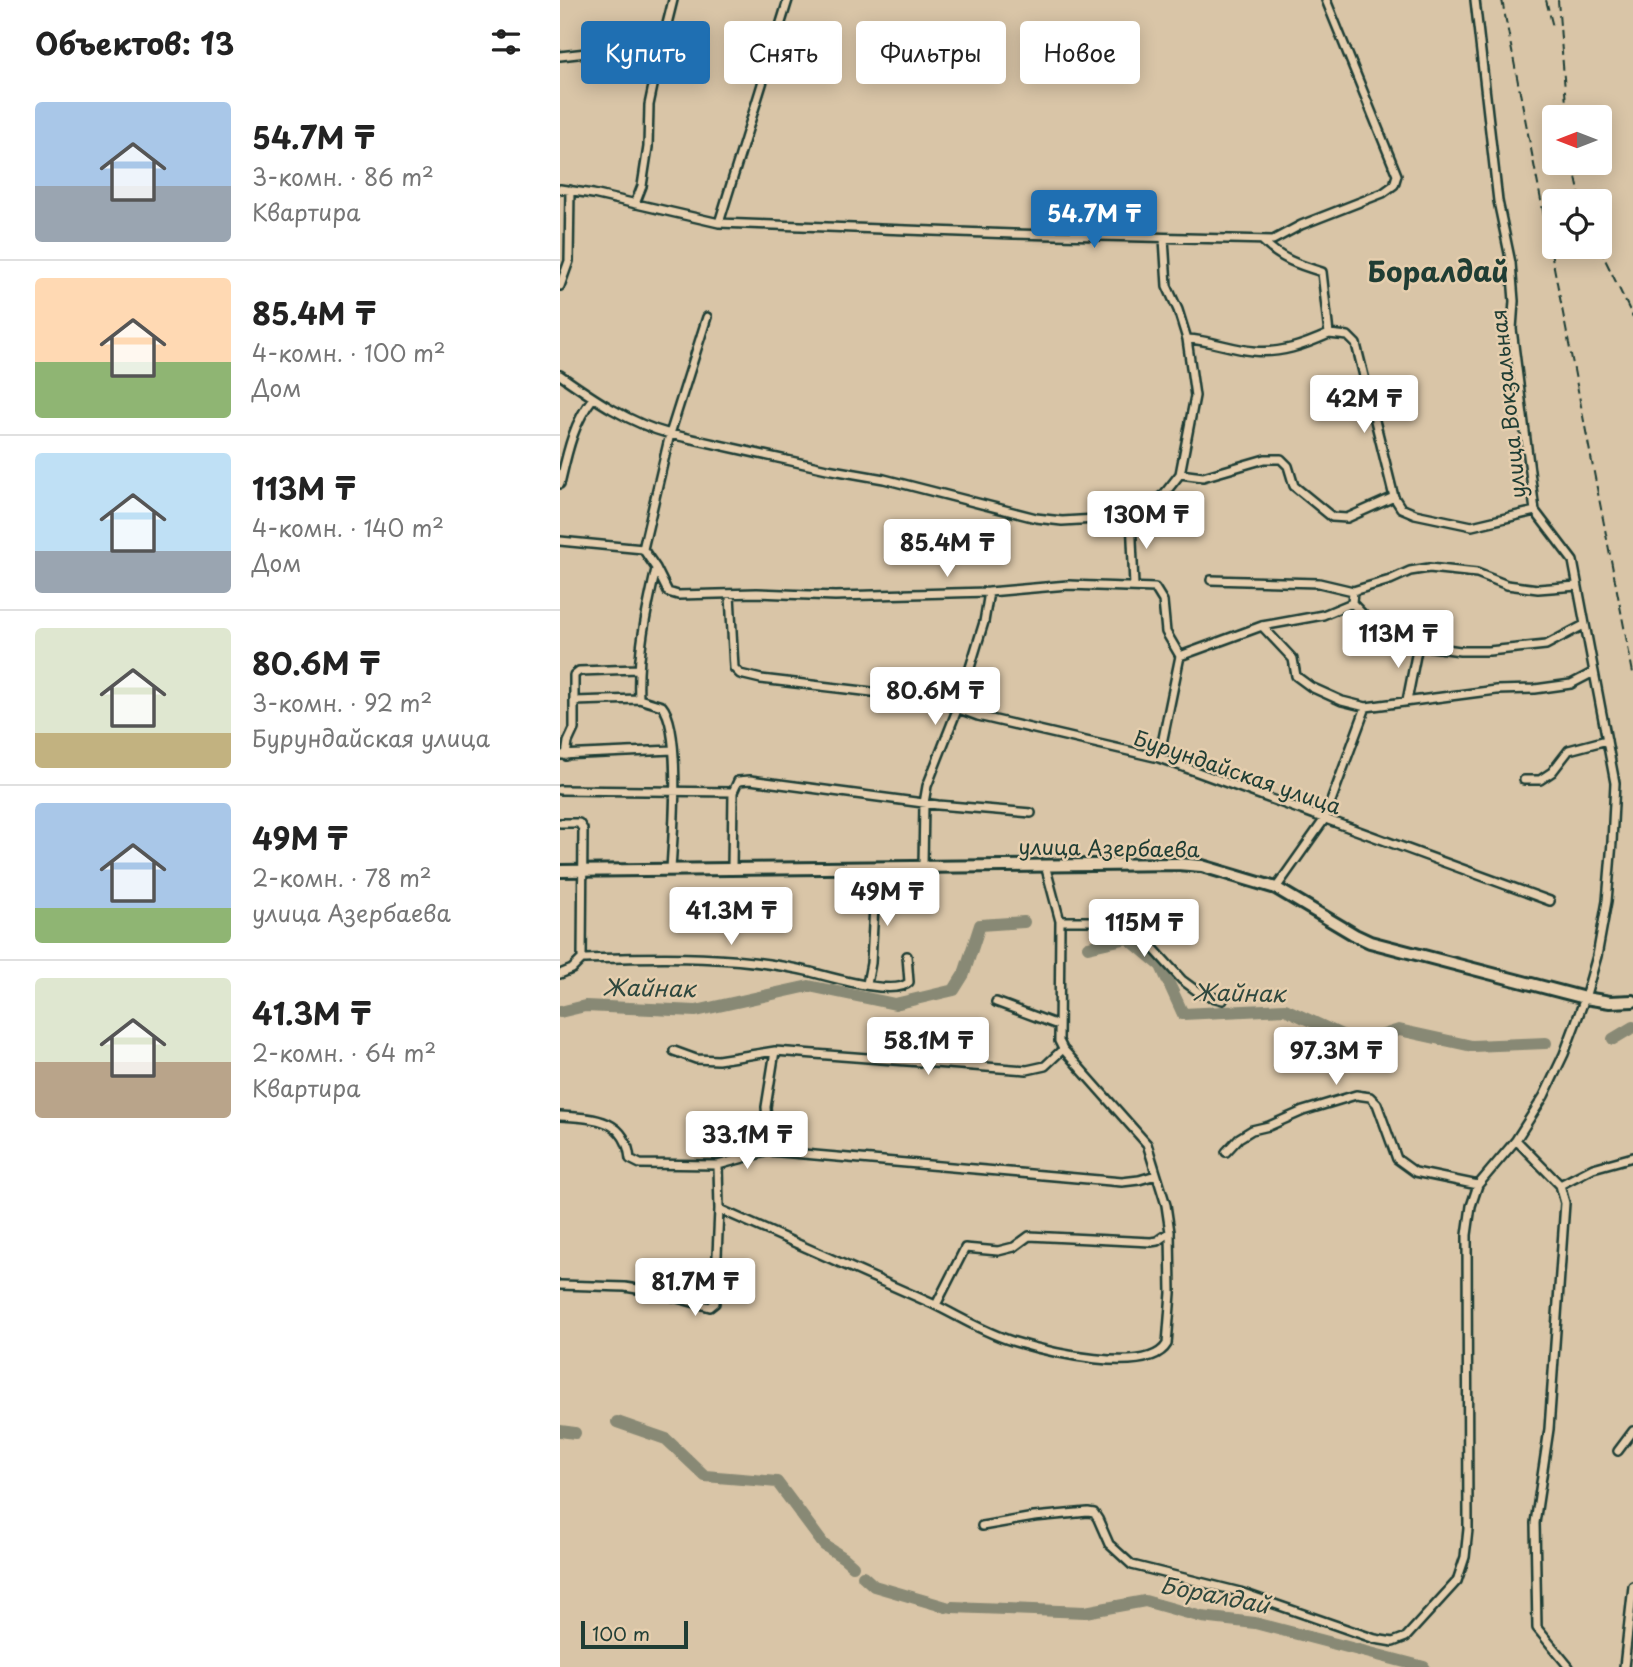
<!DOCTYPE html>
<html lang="ru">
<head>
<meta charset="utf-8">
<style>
	:root { --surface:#fff; --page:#f2f2f2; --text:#222; --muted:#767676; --line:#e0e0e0; --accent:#1f6fb2 }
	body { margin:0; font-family:"Playpen Sans",sans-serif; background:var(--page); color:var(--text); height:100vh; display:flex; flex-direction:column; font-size:26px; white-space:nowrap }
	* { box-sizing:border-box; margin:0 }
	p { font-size:23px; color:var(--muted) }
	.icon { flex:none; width:38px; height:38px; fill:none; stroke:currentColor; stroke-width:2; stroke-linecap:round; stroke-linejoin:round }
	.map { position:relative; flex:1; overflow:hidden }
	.side { display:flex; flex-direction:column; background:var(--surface); width:560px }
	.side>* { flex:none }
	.top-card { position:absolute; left:21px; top:21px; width:665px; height:63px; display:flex; gap:14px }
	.needle { width:46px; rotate:270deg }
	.buttons { position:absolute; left:982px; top:105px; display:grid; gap:14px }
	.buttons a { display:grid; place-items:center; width:70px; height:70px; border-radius:7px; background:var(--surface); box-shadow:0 4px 18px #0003; font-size:35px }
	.scale { position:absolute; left:21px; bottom:18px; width:107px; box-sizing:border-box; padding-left:7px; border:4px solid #1f3d34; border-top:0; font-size:19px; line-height:24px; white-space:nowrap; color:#1f3d34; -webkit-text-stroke:5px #e5ceae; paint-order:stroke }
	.price { position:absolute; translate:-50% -60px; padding:0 16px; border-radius:7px; background:#fff; color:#222; font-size:23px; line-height:46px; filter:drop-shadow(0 2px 4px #0008) }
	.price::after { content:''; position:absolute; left:50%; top:42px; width:21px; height:16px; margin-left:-10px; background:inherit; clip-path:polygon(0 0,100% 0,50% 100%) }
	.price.selected { background:var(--accent); color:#fff }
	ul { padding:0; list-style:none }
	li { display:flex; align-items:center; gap:21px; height:175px; padding:0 35px }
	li+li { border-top:2px solid var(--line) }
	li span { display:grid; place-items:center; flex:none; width:196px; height:140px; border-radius:7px; color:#555 }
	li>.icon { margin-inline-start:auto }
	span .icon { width:84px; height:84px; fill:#fffc; stroke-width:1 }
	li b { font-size:30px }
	h2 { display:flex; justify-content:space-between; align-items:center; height:84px; padding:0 35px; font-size:30px }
	.chip { padding:0 24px; border-radius:7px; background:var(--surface); box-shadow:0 4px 18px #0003; font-size:24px; line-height:63px }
	.chip.selected { background:var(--accent); color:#fff }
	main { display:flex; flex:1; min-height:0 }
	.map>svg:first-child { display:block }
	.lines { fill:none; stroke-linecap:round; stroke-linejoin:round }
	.river { stroke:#888974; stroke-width:12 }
	.street-casing { stroke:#1f3d34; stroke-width:12 }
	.primary-casing { stroke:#1f3d34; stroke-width:16 }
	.street { stroke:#e5ceae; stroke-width:7 }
	.primary { stroke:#e5ceae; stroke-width:10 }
	.rail { stroke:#1f3d34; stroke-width:2; stroke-dasharray:10 5; stroke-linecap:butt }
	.labels { text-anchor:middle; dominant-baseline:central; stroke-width:5; stroke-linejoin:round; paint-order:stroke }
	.street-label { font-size:21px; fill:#1f3d34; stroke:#e5ceae }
	.water-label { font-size:23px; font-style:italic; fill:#2f483e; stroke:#e5ceae }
	.district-label { font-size:28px; font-weight:bold; fill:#1f3d34; stroke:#e5ceae }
</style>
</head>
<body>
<main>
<section class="side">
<h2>Объектов: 13<svg class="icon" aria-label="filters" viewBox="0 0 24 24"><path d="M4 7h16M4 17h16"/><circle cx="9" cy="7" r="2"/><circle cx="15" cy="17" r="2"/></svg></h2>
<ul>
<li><span style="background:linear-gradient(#a9c7e8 60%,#9aa5b1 0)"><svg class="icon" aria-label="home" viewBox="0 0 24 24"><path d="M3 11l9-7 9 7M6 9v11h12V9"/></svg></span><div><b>54.7M ₸</b><p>3-комн. · 86 m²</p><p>Квартира</p></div></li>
<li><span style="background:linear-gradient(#ffd9b3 60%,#8fb573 0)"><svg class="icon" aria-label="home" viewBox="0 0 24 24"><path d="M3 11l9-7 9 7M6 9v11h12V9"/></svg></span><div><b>85.4M ₸</b><p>4-комн. · 100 m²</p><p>Дом</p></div></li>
<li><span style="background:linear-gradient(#bfe0f5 70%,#9aa5b1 0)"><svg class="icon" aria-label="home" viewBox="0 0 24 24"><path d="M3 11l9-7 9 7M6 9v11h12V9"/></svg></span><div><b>113M ₸</b><p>4-комн. · 140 m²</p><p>Дом</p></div></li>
<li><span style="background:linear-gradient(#dfe7d0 75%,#c2b280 0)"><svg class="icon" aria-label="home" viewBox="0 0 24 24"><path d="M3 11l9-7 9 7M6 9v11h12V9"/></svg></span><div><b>80.6M ₸</b><p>3-комн. · 92 m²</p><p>Бурундайская улица</p></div></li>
<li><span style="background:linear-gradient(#a9c7e8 75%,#8fb573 0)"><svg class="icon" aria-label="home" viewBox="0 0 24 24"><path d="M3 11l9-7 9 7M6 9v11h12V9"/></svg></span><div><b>49M ₸</b><p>2-комн. · 78 m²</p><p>улица Азербаева</p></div></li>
<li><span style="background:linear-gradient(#dfe7d0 60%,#b9a48a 0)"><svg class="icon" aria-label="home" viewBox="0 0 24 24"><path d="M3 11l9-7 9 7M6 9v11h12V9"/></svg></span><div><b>41.3M ₸</b><p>2-комн. · 64 m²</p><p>Квартира</p></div></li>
</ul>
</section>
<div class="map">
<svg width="1073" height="1667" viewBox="0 0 1073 1667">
	<rect width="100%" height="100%" fill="#d9c5a7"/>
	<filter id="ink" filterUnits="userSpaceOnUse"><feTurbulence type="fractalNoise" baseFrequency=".0143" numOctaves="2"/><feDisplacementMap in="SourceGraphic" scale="14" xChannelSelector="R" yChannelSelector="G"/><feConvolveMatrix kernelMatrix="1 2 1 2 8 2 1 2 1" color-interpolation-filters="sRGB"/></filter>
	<g filter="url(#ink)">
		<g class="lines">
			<path class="river" d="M528,947L568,938L601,966L623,1014L725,1009L799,1043L839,1030L912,1046L986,1043
				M0,1012L25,1006L136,1011L249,986L335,1004L394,990L404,974L420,925L464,922
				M1053,1039L1073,1027
				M57,1422L106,1439L145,1476L217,1482L264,1545L284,1558L293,1566
				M0,1431L15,1433
				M303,1576L314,1586L386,1607
				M392,1607L525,1612L585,1601L642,1617L695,1623L864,1667"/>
			<defs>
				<path id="street" d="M0,56L79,47L101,48L113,0
					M0,189L33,194L159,223L453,234L713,240L741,225L823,193L834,185L837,175L766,0
					M75,204L82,186L88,147L89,105L101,48
					M159,223L228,0
					M703,241C720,259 739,265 762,272L769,334L788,336L796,344L834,497L841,508L855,514L912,526L975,511
					M0,286L9,261L10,190
					M627,339C650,340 671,349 693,351C721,354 744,345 769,334
					M0,375C34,399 69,423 110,434L267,469L324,479L476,518L502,521L571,517L585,511L605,493L620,474L635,396L627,339L618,310L607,286L604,238
					M620,474L643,477L705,459H721L728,466L734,486L772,517L787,518L834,497
					M0,484C7,454 13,423 33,398
					M571,517L574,586
					M0,541L83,549L96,568L108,592L118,595L197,593L275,596L429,592L508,585L595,588L603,601L606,632L620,656L599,758
					M83,549L110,434L147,317
					M96,569C86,613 77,654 79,699L102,706C122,729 113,837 111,869
					M651,580L759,583L793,591
					M1017,586L978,589L947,585L917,573L869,568L850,571L830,580L793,591L792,603L820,632L858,645L900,651H929L986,645L1024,625
					M170,595L174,668L180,674L201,679L346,696L388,705L418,716L599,758L990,901
					M702,626L733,659L736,676L751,687L782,701L806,707L936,690L975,689L1011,684L1034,672
					M620,656L702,626L763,615L792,603
					M14,701L79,699
					M847,701L858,645
					M0,755L113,750
					M6,756L8,742L14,729V675L19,671L78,669
					M964,780H980L992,772L1009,750L1047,740
					M0,790L173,792
					M0,823H19L23,829L22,959
					M363,866L364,803L367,786L397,710L424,622L429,592
					M172,868L173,792L178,781L190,780L378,805L471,813
					M716,888L764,820L806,707
					M500,921H560L575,928L622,980L641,994L663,1000
					M0,974L12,969L22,959C98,957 176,954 251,972C270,977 336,997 349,982L347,956
					M307,984L311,963L316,867
					M436,1002L498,1025
					M114,1051L136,1059L158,1060L215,1051L467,1070L485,1066L503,1049
					M0,1116C33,1118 66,1118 70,1159L80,1164L158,1165L209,1151L562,1182L579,1180L596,1175
					M956,1140L1000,1185L1005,1203L989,1429L975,1523L977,1628L1009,1667
					M209,1151L206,1107L215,1051
					M666,1152L679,1138L692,1130L709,1126L743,1111L796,1095L810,1097L817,1104L837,1159L855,1172L918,1185
					M158,1165L159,1209C230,1241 302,1272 373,1304C400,1317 425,1333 455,1342C485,1351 588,1377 607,1344L611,1293L610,1232L606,1205L587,1144L503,1049L499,1041L500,921L485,865
					M1000,1185L1033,1168L1073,1157
					M0,1285L65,1287L96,1292L150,1307L155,1303L159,1209
					M376,1305L405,1248L438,1251L454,1247L469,1236L591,1242L597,1241L610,1232
					M1058,1451L1073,1431
					M422,1526L474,1517L528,1512L534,1513L538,1519L549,1544L572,1565L680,1592L815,1639L833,1642L846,1637L897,1581L905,1557L908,1529L907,1235L911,1206L918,1185L956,1140L984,1096L1004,1054L1025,998L1037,956L1047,901L1052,842L1055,783L1013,561L975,511L952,329L954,301L951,263L938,201L915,0
					M1064,1667L1073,1586"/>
				<path id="primary" d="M0,871L617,864L642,866L716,888L795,935L810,942L1025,998L1050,1002L1073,1001"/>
			</defs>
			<use href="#street" class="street-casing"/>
			<use href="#primary" class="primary-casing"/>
			<use href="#street" class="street"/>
			<use href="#primary" class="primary"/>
			<path class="rail" d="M942,0L1073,673
				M986,0L993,27
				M998,0L1007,117
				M1013,163L1021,201
				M1039,247L1073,317"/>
		</g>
	</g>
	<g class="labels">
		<g class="street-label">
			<text transform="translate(947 404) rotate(-96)">улица Вокзальная</text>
			<text transform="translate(678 771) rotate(19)">Бурундайская улица</text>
			<text transform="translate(549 847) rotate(1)">улица Азербаева</text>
		</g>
		<g class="water-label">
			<text transform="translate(89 987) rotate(1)">Жайнак</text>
			<text transform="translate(679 992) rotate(1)">Жайнак</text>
			<text transform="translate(655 1594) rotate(11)">Боралдай</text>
		</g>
		<g class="district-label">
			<text x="878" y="270">Боралдай</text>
		</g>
	</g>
</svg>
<div class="buttons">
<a><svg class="needle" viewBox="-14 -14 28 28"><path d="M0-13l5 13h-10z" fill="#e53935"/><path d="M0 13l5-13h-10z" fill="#767676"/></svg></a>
<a><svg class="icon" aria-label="locate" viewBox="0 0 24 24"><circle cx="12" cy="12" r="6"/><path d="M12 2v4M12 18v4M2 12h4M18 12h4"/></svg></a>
</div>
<div class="scale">100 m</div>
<b class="price selected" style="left:534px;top:250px">54.7M ₸</b>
<b class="price" style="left:804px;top:435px">42M ₸</b>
<b class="price" style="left:586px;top:551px">130M ₸</b>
<b class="price" style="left:387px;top:579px">85.4M ₸</b>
<b class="price" style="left:838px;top:670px">113M ₸</b>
<b class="price" style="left:375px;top:727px">80.6M ₸</b>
<b class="price" style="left:327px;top:928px">49M ₸</b>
<b class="price" style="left:171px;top:947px">41.3M ₸</b>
<b class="price" style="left:584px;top:959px">115M ₸</b>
<b class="price" style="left:368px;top:1077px">58.1M ₸</b>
<b class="price" style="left:776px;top:1087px">97.3M ₸</b>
<b class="price" style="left:187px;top:1171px">33.1M ₸</b>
<b class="price" style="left:135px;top:1318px">81.7M ₸</b>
<div class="top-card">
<a class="chip selected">Купить</a>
<a class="chip">Снять</a>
<a class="chip">Фильтры</a>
<a class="chip">Новое</a>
</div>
</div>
</main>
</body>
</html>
